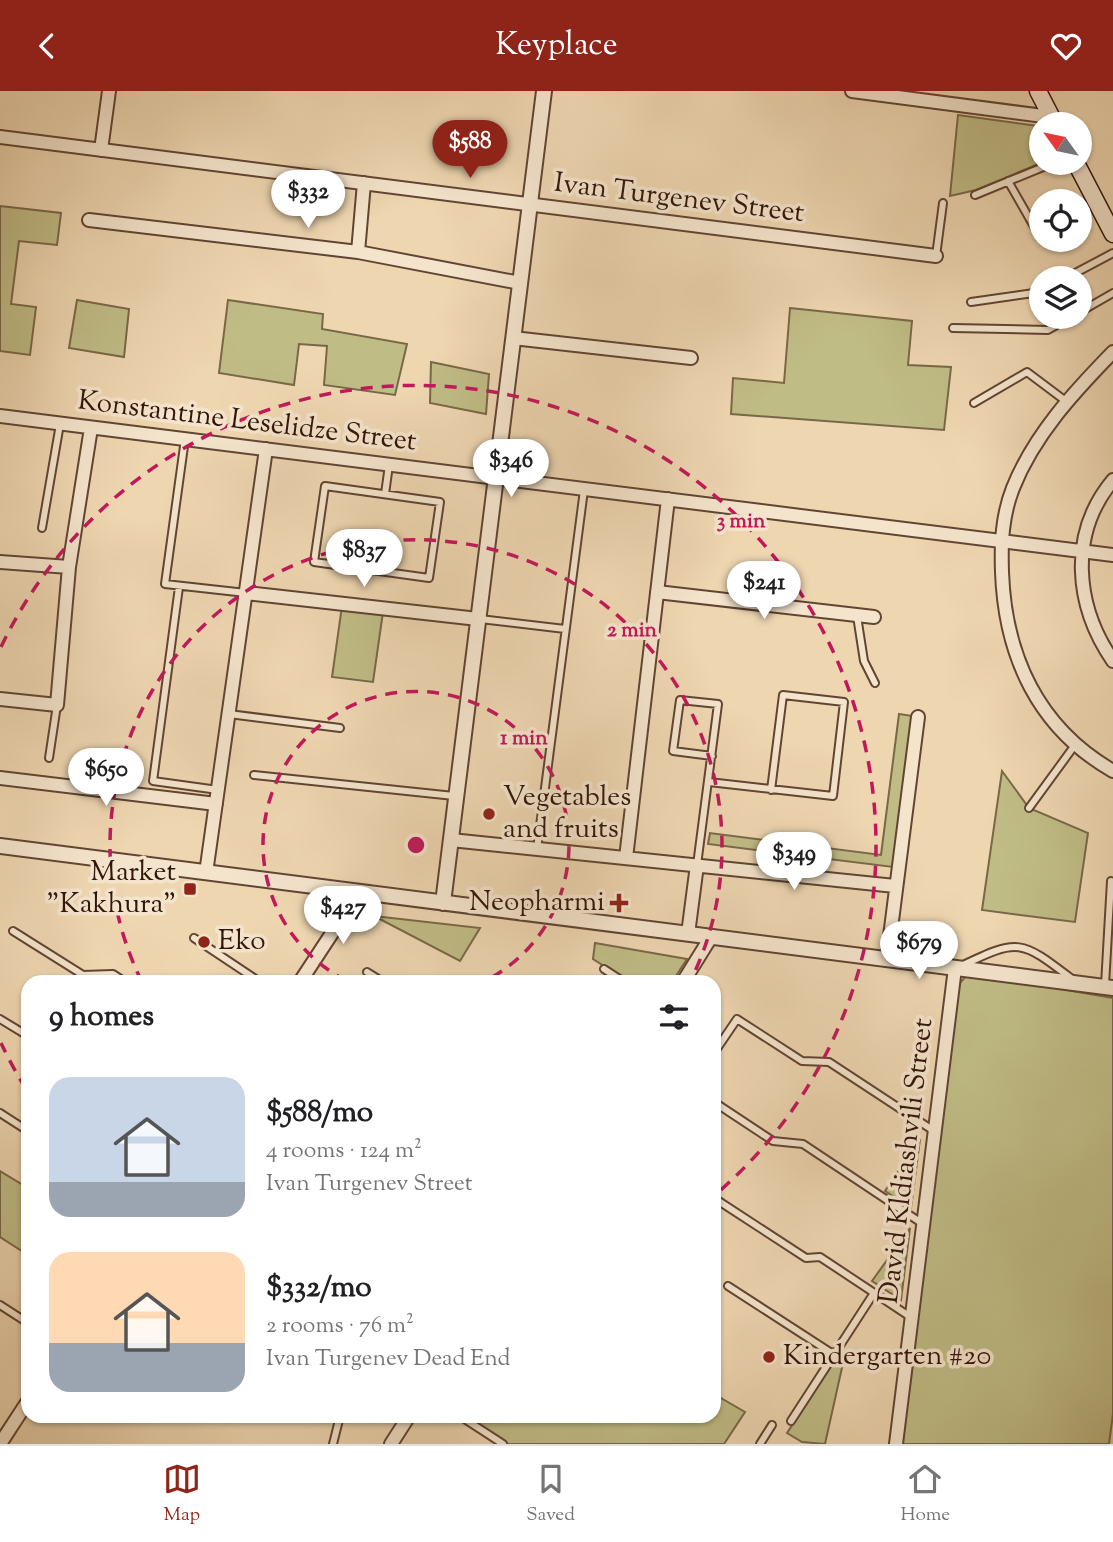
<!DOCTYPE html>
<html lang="en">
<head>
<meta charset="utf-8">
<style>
	:root { --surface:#fff; --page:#f2f2f2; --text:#202124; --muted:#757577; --line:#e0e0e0; --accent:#8f2418 }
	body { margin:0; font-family:"Sorts Mill Goudy",serif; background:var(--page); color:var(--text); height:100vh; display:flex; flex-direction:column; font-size:26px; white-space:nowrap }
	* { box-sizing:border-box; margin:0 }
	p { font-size:23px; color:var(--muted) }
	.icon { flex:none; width:38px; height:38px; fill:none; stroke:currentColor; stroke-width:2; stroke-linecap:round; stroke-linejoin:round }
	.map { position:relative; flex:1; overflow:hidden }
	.drawer { position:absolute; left:21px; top:884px; width:700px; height:448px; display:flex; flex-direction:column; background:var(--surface); border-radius:21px; box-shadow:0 2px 5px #0004 }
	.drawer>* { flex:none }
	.needle { width:46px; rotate:303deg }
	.controls { position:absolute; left:1029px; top:21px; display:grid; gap:14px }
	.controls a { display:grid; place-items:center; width:63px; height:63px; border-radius:50%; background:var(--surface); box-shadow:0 2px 5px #0004; font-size:35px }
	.price { position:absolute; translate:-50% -60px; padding:0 16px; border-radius:24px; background:#fff; color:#222; font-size:23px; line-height:46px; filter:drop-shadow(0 2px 4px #0008) }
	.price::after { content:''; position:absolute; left:50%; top:42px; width:21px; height:16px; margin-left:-10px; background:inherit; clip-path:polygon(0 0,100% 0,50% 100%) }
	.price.current { background:var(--accent); color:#fff }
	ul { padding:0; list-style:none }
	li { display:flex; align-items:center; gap:21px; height:175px; padding:0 28px }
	li span { display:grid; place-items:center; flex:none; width:196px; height:140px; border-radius:21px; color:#555 }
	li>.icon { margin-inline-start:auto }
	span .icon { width:84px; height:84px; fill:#fffc; stroke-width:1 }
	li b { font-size:30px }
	h2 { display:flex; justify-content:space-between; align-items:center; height:84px; padding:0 28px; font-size:30px }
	header { display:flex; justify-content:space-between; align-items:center; height:91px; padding:0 28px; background:var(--accent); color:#fff; font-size:32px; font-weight:600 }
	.dock { display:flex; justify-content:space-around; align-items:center; height:98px; border-top:2px solid var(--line); background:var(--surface); font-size:19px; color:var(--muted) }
	.dock a { display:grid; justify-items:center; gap:4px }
	.dock .current { color:var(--accent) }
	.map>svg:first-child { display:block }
	.green { fill:#c0bc86; stroke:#796848; stroke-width:2 }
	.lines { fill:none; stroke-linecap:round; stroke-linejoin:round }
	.service-casing { stroke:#614533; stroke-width:10 }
	.minor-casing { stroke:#614533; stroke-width:16 }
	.tertiary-casing { stroke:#614533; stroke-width:18 }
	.secondary-casing { stroke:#321509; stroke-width:19 }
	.service { stroke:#f4e4cc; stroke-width:6 }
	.minor { stroke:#f4e4cc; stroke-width:12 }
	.tertiary { stroke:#f4e4cc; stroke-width:14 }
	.secondary { stroke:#f4e4cc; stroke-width:16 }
	.ring { fill:none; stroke:#c2185b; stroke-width:3.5; stroke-dasharray:12 9 }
	.poi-dot { fill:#8f2418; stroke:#f4e4cc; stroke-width:2.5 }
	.labels { text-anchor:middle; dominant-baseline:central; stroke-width:7; stroke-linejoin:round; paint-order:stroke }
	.street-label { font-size:28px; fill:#321509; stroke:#f4e4cc }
	.poi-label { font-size:28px; fill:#321509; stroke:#f4e4cc; text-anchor:start }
	.centre { fill:#c2185b; stroke:#f4e4cc; stroke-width:3.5 }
	.ring-label { font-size:21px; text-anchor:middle; font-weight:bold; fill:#c2185b; stroke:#f4e4cc; stroke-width:7; stroke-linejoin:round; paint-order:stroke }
</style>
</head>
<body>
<header><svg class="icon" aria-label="back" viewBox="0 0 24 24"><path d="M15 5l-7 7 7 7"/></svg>Keyplace<svg class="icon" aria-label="heart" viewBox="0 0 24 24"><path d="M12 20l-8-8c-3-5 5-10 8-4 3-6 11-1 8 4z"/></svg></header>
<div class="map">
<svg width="1113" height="1353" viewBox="0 0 1113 1353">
	<rect width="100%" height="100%" fill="#eed6b1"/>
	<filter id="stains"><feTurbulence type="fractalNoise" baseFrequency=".00286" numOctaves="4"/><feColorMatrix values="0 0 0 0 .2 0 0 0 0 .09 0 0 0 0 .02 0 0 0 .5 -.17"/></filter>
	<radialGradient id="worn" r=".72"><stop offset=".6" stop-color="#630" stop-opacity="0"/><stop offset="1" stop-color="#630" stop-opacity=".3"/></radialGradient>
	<path class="green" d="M958,24L1038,35L1041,40V72L976,99L950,105Z
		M0,115L61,122L57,154L19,150L11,213L36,216L30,264L0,260Z
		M77,209L129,218L124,266L69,257Z
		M228,209L323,223L322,238L407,253L395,304L324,294L327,255L299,253L294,294L219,282Z
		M790,217L912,230L908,274L951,276L944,339L731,323L733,287L784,292Z
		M431,271L489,283L486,323L430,312Z
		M342,515L383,521L373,591L332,586Z
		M899,623L913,625L893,776L708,753L710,742L881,764Z
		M1002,680L1029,717L1088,742L1075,831L982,819Z
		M374,825L480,837L460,870Z
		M595,852L687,868L672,891H629L593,868Z
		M969,882L1113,907V1323L1109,1353H900L957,895Z
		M920,1048L911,1117L885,1100Z
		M0,1080L28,1097V1164L0,1146Z
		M910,1137L901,1209L872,1190Z
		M834,1271L843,1272L825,1353L802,1351L787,1342Z
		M714,1303L745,1321L724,1353H507L464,1325H714Z"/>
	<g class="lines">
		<defs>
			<path id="service" d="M1008,90L1040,146
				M975,104L1053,72
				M936,165L943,112
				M1066,187L1113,162
				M971,211L1041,201
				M1080,221L1113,202
				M953,237L1048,239L1071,226
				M974,312L1027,281L1067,311
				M185,348L165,493L246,502
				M325,395L440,411L429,487L314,471Z
				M385,403L389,374
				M42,437L60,333
				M179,496L153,690L218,699
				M857,525L864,570L875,592
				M480,528L565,538
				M229,623L340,637
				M49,667L57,614
				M254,684L454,705
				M709,691L833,705L844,611L783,604L771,699
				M1029,717L1075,654
				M537,758L584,399
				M697,774L718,613L680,609L673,660L712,665
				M13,840L83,884L113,883L125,891
				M194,847L260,891
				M961,875C1019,847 1021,849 1072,888
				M604,878L624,891
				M367,881L383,891
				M1105,894L1111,790
				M0,928L28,945
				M714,962L737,928L802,970L829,971L934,1040
				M714,1011L773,1050L803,1053L923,1133
				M0,1022L28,1040
				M714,1107L806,1167L820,1166L912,1227
				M728,1195L833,1263
				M0,1214L28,1232
				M460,1325L503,1353
				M791,1330L874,1202
				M333,1353L340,1325
				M760,1353L772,1334"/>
			<path id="minor" d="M852,0L1051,26
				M0,46L936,165
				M101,59L109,0
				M89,129L358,161L520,192
				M358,161L364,92
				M513,247L691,267
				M1113,261C1074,301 1034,344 1013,397C1002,425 1001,452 1002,481C1005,565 1038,637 1113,680
				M0,325L1113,464
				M1113,389C1068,443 1075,515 1113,570
				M0,471L69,476
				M657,501L874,526
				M246,502L478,528
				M0,608L57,614L69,476L91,337
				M0,687L216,713
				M451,749L895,795
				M626,767L668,408
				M206,782L266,358
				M688,843L697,774
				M887,869L918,626
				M300,891L359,801
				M683,891L711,846
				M0,1353L28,1310
				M391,1353L409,1325
				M896,1353L955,877"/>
			<path id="tertiary" d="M0,755L1113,897
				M443,812L544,0"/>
			<path id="secondary" d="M1038,0L1055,33
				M1076,72L1113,143"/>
		</defs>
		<use href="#service" class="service-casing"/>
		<use href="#minor" class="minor-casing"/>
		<use href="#tertiary" class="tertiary-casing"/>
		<use href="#secondary" class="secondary-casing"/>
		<use href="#service" class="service"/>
		<use href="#minor" class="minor"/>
		<use href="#tertiary" class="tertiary"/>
		<use href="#secondary" class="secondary"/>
	</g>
	<g class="ring">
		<path d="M347 890A153 153 0 1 1 485 890"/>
		<path d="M142 891A306 306 0 1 1 690 891"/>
		<path d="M26 998A460 460 0 0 1 1 952M1 556A460 460 0 1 1 715 1104"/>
	</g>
	<g class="poi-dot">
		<circle cx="489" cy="723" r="7"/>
		<rect x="183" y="791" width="14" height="14" rx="3.5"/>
		<path d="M615.5 801.5h7v7h7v7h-7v7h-7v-7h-7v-7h7z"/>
		<circle cx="204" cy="851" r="7"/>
		<circle cx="769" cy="1266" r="7"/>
	</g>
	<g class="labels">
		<g class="street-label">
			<text transform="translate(679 108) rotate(7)">Ivan Turgenev Street</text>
			<text transform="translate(247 331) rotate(7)">Konstantine Leselidze Street</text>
			<text transform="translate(907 1070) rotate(-83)">David Kldiashvili Street</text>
		</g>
		<g class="poi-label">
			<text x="503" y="707">Vegetables<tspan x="503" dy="32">and fruits</tspan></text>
			<text x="176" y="782" text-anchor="end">Market<tspan x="176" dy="32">"Kakhura"</tspan></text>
			<text x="605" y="812" text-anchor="end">Neopharmi</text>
			<text x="218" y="851">Eko</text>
			<text x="783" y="1266">Kindergarten #20</text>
		</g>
	</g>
	<circle cx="416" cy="754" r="10" class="centre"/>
	<g class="ring-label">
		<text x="741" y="436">3 min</text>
		<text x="632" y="545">2 min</text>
		<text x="524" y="653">1 min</text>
	</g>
	<rect width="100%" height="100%" filter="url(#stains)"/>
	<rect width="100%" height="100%" fill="url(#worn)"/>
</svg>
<div class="controls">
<a><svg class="needle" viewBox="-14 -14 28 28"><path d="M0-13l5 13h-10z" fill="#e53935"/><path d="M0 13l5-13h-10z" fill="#757577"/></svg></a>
<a><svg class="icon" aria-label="locate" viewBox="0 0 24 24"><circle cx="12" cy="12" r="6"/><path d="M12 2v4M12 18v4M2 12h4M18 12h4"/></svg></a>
<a><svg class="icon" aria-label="layers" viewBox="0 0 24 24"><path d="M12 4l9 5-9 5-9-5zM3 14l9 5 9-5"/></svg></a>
</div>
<b class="price current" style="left:470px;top:89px">$588</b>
<b class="price" style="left:308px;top:139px">$332</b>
<b class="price" style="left:511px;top:408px">$346</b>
<b class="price" style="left:364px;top:498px">$837</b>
<b class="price" style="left:764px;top:530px">$241</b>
<b class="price" style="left:106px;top:717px">$650</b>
<b class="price" style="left:794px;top:801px">$349</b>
<b class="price" style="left:343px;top:855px">$427</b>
<b class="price" style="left:919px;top:890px">$679</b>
<section class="drawer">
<h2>9 homes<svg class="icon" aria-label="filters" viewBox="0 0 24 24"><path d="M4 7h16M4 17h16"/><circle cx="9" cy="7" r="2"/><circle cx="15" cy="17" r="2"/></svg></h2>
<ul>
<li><span style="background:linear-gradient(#c9d6e8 75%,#9aa5b1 0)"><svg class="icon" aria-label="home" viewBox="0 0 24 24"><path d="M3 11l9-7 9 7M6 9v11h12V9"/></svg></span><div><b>$588/mo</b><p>4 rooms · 124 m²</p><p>Ivan Turgenev Street</p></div></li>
<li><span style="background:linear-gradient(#ffd9b3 65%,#9aa5b1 0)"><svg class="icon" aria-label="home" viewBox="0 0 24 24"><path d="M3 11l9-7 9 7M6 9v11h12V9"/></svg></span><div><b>$332/mo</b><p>2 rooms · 76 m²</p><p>Ivan Turgenev Dead End</p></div></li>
</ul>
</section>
</div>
<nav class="dock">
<a class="current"><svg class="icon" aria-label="map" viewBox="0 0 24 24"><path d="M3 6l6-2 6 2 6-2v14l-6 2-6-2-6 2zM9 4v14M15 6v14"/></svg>Map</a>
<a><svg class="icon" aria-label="saved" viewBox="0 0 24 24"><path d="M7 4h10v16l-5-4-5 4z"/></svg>Saved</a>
<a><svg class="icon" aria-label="home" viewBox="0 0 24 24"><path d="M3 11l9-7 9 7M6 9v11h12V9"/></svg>Home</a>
</nav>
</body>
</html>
